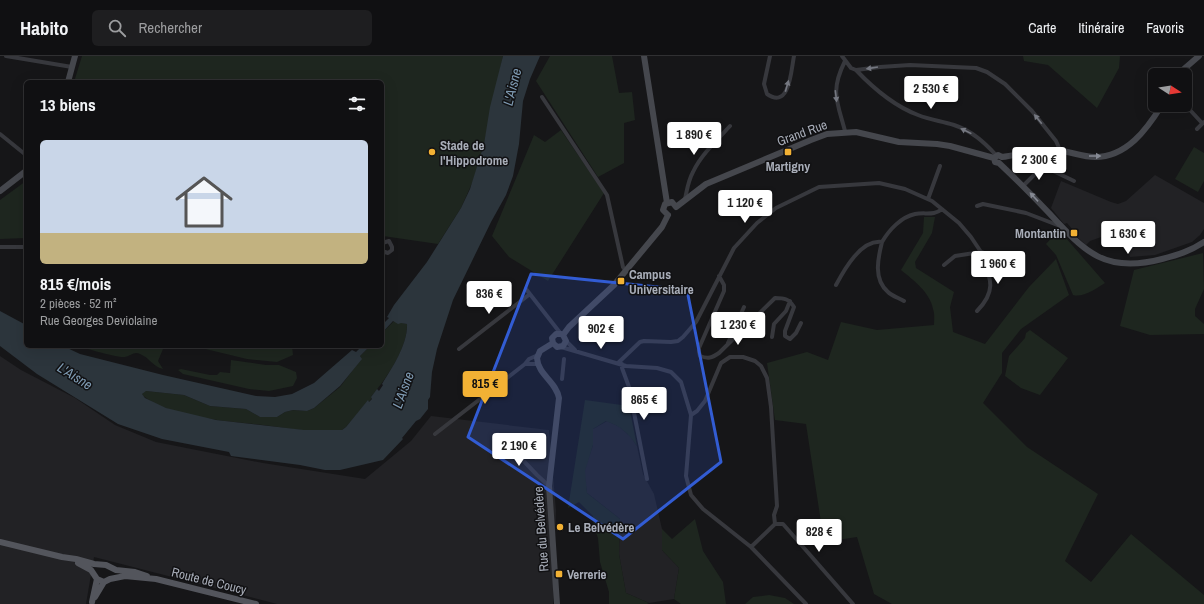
<!DOCTYPE html>
<html lang="fr">
<head>
<meta charset="utf-8">
<style>
	:root { --surface:#101012; --page:#1e1e20; --text:#f1f3f6; --muted:#9c9d9f; --line:#303032; --accent:#f2b134 }
	body { margin:0; font-family:"Archivo Narrow",sans-serif; background:var(--page); color:var(--text); height:100vh; display:flex; flex-direction:column; font-size:15px; white-space:nowrap }
	* { box-sizing:border-box; margin:0 }
	p { font-size:13px; color:var(--muted) }
	.icon { flex:none; width:22px; height:22px; fill:none; stroke:currentColor; stroke-width:2; stroke-linecap:round; stroke-linejoin:round }
	.map { position:relative; flex:1; overflow:hidden }
	.drawer { position:absolute; left:24px; top:24px; width:360px; height:268px; display:flex; flex-direction:column; background:var(--surface); border-radius:6px; box-shadow:0 4px 16px #0002,0 0 0 1px var(--line) }
	.drawer>* { flex:none }
	.needle { width:26px; rotate:102deg }
	.controls { position:absolute; left:1148px; top:12px; display:grid; gap:8px }
	.controls a { display:grid; place-items:center; width:44px; height:44px; border-radius:6px; background:var(--surface); box-shadow:0 4px 16px #0002,0 0 0 1px var(--line); font-size:20px }
	.price { position:absolute; translate:-50% -34px; padding:0 9px; border-radius:4px; background:#fff; color:#222; font-size:13px; line-height:26px; filter:drop-shadow(0 1px 2px #0008) }
	.price::after { content:''; position:absolute; left:50%; top:24px; width:12px; height:9px; margin-left:-6px; background:inherit; clip-path:polygon(0 0,100% 0,50% 100%) }
	.price.current { background:var(--accent); color:#111 }
	ul { padding:0; list-style:none }
	li { display:grid; align-content:center; gap:8px; height:212px; padding:0 16px }
	li span { display:grid; place-items:center; height:124px; border-radius:6px; color:#555 }
	li>.icon { margin-inline-start:auto }
	span .icon { width:72px; height:72px; fill:#fffc; stroke-width:1 }
	li b { font-size:17px }
	h2 { display:flex; justify-content:space-between; align-items:center; height:48px; padding:0 16px; font-size:17px }
	header { display:flex; align-items:center; gap:24px; box-sizing:border-box; height:56px; padding:0 20px; background:var(--surface); border-bottom:1px solid var(--line) }
	header strong { font-size:19px }
	nav { display:flex; gap:22px; margin-inline-start:auto; font-size:14px }
	.search { width:280px; height:36px; background:var(--page); display:flex; align-items:center; gap:10px; box-sizing:border-box; padding:0 14px; border-radius:6px; color:var(--muted); font-size:15px }
	.map>svg:first-child { display:block }
	.built { fill:#222225 }
	.green { fill:#1e261f }
	.water { fill:#2c353c }
	.lines { fill:none; stroke-linecap:round; stroke-linejoin:round }
	.street { stroke:#37383d; stroke-width:4 }
	.secondary { stroke:#45474d; stroke-width:6 }
	.primary { stroke:#53555c; stroke-width:6 }
	.oneway { fill:#757881 }
	.oneway2 { fill:#858993 }
	.marked { fill:#325cd3; fill-opacity:0.2; stroke:#325cd3; stroke-width:3; stroke-linejoin:round }
	.poi-dot { fill:#f2b134; stroke:#111113; stroke-width:1.5 }
	.labels { text-anchor:middle; dominant-baseline:central; stroke-width:3; stroke-linejoin:round; paint-order:stroke }
	.street-label { font-size:13px; fill:#a8adb8; stroke:#111113 }
	.poi-label { font-size:13px; font-weight:bold; fill:#a8adb8; stroke:#111113; text-anchor:start }
	.water-label { font-size:14px; font-style:italic; fill:#7f9bb3; stroke:#111113 }
</style>
</head>
<body>
<header>
<strong>Habito</strong>
<div class="search"><svg class="icon" aria-label="search" viewBox="0 0 24 24"><circle cx="10" cy="10" r="6"/><path d="M15 15l6 6"/></svg>Rechercher</div>
<nav><a>Carte</a><a>Itinéraire</a><a>Favoris</a></nav>
</header>
<div class="map">
<svg width="1204" height="548" viewBox="0 0 1204 548">
	<rect width="100%" height="100%" fill="#161618"/>
	<path class="built" d="M1155,119L1204,147V173L1200,179L1192,186L1155,199L1130,201L1121,174L1090,185L1086,189L1073,177V174L1067,167L1064,168L1051,152L1061,125L1111,146L1118,148L1126,145Z
		M0,300L21,314L75,342L115,369L156,386L263,407L365,423L411,385L431,360L549,374L556,454L553,548H277L94,501L86,548H0Z
		M607,365L620,371L631,381L637,390L643,418L654,438L662,473V494L679,512L674,543L649,547L626,537L619,498L620,463L587,437L584,415L593,389V373Z"/>
	<path class="green" d="M82,0H503L484,88L473,125L461,152L438,188L383,180L382,26H74Z
		M550,0H612L619,37L632,36L635,64L624,67V107L598,121L536,25Z
		M1023,0H1120L1119,12L1097,52L1048,9L1024,5Z
		M561,74L604,137L548,225L509,201L492,180L534,79L545,86Z
		M1194,91L1204,97V125L1198,136L1175,123Z
		M26,125V182L0,183V144Z
		M924,161H935L932,177L915,206L916,212L954,236L950,251L953,276L985,288L1029,231L1056,203L1069,239L1021,273L1002,297V317L983,347L1027,391L1098,438L1065,505L1091,526L1131,478L1204,539V548H892L874,538L857,481L824,486L806,368L775,364L767,307L807,296L828,304L841,266L877,274L934,269C934,264 935,258 933,253C930,236 913,224 901,214L923,177Z
		M1059,174L1105,227C1097,232 1083,242 1073,239L1056,199L1046,188Z
		M1203,197L1204,233L1195,253V260L1204,268V278L1150,279L1120,270L1134,214Z
		M394,265L407,268C408,292 386,323 371,341L372,342L369,346L368,345L346,371L342,374C316,378 289,372 263,369C227,365 170,362 142,339L143,336L146,335L184,339L210,350L246,353L260,361H277L285,356L293,354L307,355L314,352L340,331L361,303L360,300L370,290H382V277Z
		M1030,274L1068,302L1040,339L1021,332L1005,320L1009,300L1025,282L1026,277Z
		M79,290H161L163,293L158,305L163,313C152,310 150,302 140,298C134,295 131,300 125,301C118,302 87,293 79,290Z
		M193,290H292L293,299L277,306L247,303Z
		M231,304L266,309H279L296,316L297,322L293,330L269,335L249,333L183,318L178,314L181,313L210,319H217L220,316L230,317Z
		M585,344L629,350L637,390C628,377 622,371 606,365L593,373V389L585,415L587,437L620,463L619,498L626,537L649,547L647,548H609V536L600,506L598,482L594,471L593,460L579,446L568,452Z
		M695,463L703,495L723,526L726,548H681L674,543L679,512L662,494V473L672,483Z
		M769,539L785,542L794,548H745L753,541Z"/>
	<path class="water" d="M503,0H540L530,23L523,45L519,88L513,120L506,139L491,166L453,244L437,293L432,316L430,341L428,344V353L420,363L416,365L402,382L403,383L383,404L340,414H325L300,409L231,400L229,396L162,383L118,368L37,318L0,290V255L26,269V290H63L80,298L163,319L256,340L275,341L292,338L314,327L352,294L356,296L362,290H370L360,300L362,303L340,330L314,352L307,355L293,354L285,356L277,361H260L246,353L210,350L184,339L146,335L142,338L145,342L166,352L216,364L304,374H342L346,371L368,344L369,346L372,343L371,341L377,333L379,335L383,329L382,328C392,312 408,288 407,268L401,267L398,268L393,265L382,277V269L389,262L387,261L394,249L427,206L461,152L470,133L484,88L490,51Z"/>
	<g class="lines">
		<path class="street" d="M6,0L72,11
			M770,0L764,28L767,38C790,54 791,14 794,0
			M842,0L851,12L856,14L880,11L910,9L976,12L987,16L1005,28L1032,55L1056,85L1060,94
			M856,14C874,33 894,50 918,59C930,64 942,65 954,69C972,75 984,86 996,99
			M542,41L607,139L623,211L626,215
			M1190,54L1202,67
			M1197,73L1204,66
			M845,75C837,45 830,35 845,5
			M0,78L26,99
			M1032,96L1049,113L1074,125
			M1023,130L1044,109
			M685,143C687,134 688,125 693,116C701,99 717,84 730,70
			M928,143L940,110
			M977,150L983,148L1026,157L1060,170
			M882,186C878,202 873,223 888,236C892,240 899,242 904,245
			M382,187L389,185L392,191V194L388,197L382,195
			M0,191H26
			M944,209L955,200L981,196C990,221 998,234 977,255
			M719,220L724,229V235L699,292V296L700,300C708,303 712,302 719,297L775,242C785,242 789,243 794,251L785,275V280L790,283L796,277L801,267
			M836,229C844,214 861,183 882,186C889,174 901,161 915,158C925,156 934,160 942,153
			M526,233L561,278
			M772,281L774,268L786,255L790,245
			M566,285L575,294
			M728,287L744,251
			M561,291L626,310L657,312L671,316L681,326L691,359L686,420L691,439L703,453L751,491L806,548
			M459,293L530,238
			M618,307L640,286L644,285L671,286L678,285L683,281L696,266L734,192L757,167L776,152L819,131L879,127L905,133L932,145L959,167L971,181L981,196C993,199 999,211 1011,216
			M525,308H537
			M622,308V312L629,331L647,423
			M562,323L564,303
			M691,359L697,355L705,345L721,307L730,301H743L755,305L761,310L767,322L771,351L777,450L774,459L775,468
			M435,378L525,308L529,303L538,299
			M498,378L537,419L549,430
			M751,491L775,468H783L853,548"/>
		<path class="secondary" d="M644,0L667,147
			M1177,19L1199,0
			M68,26L75,0
			M994,102L995,106L999,107C1016,123 1033,140 1049,157C1085,196 1105,218 1162,203C1177,199 1191,195 1204,186
			M994,102L998,99L1002,101C1018,99 1036,94 1053,94C1067,94 1081,101 1095,101C1127,101 1147,73 1162,49
			M0,135L26,115
			M676,151L706,128L811,84L827,78L856,76L899,86L937,88L950,90L994,102
			M668,159L663,154L665,148L672,146L676,151
			M563,279L569,271L614,229L662,171L668,159
			M553,287L540,295L537,302C538,319 556,325 559,342L549,430L557,548
			M553,287L557,291L563,290L566,285L563,279
			M553,287L552,282L556,278H561L563,279"/>
		<path class="primary" d="M0,486L62,501L76,503L94,508L106,509L116,514L135,516L147,520
			M78,507L91,514L97,523L92,546
			M97,523L104,526L110,523L125,520L156,523L256,548
			M95,541L104,526"/>
	</g>
	<defs><path id="oneway-solid" d="M-6-.8H1V-3.2L6.5 0L1 3.2V.8H-6Z"/></defs>
	<g class="oneway">
		<use href="#oneway-solid" transform="translate(872 12) rotate(171)"/>
		<use href="#oneway-solid" transform="translate(787 30) rotate(-74)"/>
		<use href="#oneway-solid" transform="translate(836 40) rotate(83)"/>
		<use href="#oneway-solid" transform="translate(1038 63) rotate(-129)"/>
		<use href="#oneway-solid" transform="translate(966 75) rotate(-154)"/>
	</g>
	<g class="oneway2">
		<use href="#oneway-solid" transform="translate(1095 100)"/>
		<use href="#oneway-solid" transform="translate(1034 141) rotate(-133)"/>
	</g>
	<path class="marked" d="M531,218L687,234L721,406L623,483L468,381Z"/>
	<g class="poi-dot">
		<circle cx="432" cy="96" r="4"/>
		<rect x="784" y="92" width="8" height="8" rx="2"/>
		<rect x="1070" y="173" width="8" height="8" rx="2"/>
		<rect x="617" y="221" width="8" height="8" rx="2"/>
		<circle cx="560" cy="471" r="4"/>
		<rect x="555" y="514" width="8" height="8" rx="2"/>
	</g>
	<g class="labels">
		<g class="street-label">
			<text transform="translate(802 77) rotate(-20)">Grand Rue</text>
			<text transform="translate(541 473) rotate(-94)">Rue du Belvédère</text>
			<text transform="translate(209 525) rotate(14)">Route de Coucy</text>
		</g>
		<g class="poi-label">
			<text x="440" y="89">Stade de<tspan x="440" dy="15">l'Hippodrome</tspan></text>
			<text x="788" y="110" text-anchor="middle">Martigny</text>
			<text x="1066" y="177" text-anchor="end">Montantin</text>
			<text x="629" y="218">Campus<tspan x="629" dy="15">Universitaire</tspan></text>
			<text x="568" y="471">Le Belvédère</text>
			<text x="567" y="518">Verrerie</text>
		</g>
		<g class="water-label">
			<text transform="translate(512 31) rotate(-76)">L'Aisne</text>
			<text transform="translate(75 320) rotate(32)">L'Aisne</text>
			<text transform="translate(403 334) rotate(-70)">L'Aisne</text>
		</g>
	</g>
</svg>
<div class="controls">
<a><svg class="needle" viewBox="-14 -14 28 28"><path d="M0-13l5 13h-10z" fill="#e53935"/><path d="M0 13l5-13h-10z" fill="#9c9d9f"/></svg></a>
</div>
<b class="price" style="left:931px;top:54px">2 530 €</b>
<b class="price" style="left:694px;top:100px">1 890 €</b>
<b class="price" style="left:1039px;top:125px">2 300 €</b>
<b class="price" style="left:745px;top:168px">1 120 €</b>
<b class="price" style="left:1128px;top:199px">1 630 €</b>
<b class="price" style="left:998px;top:229px">1 960 €</b>
<b class="price" style="left:489px;top:259px">836 €</b>
<b class="price" style="left:738px;top:290px">1 230 €</b>
<b class="price" style="left:601px;top:294px">902 €</b>
<b class="price current" style="left:485px;top:349px">815 €</b>
<b class="price" style="left:644px;top:365px">865 €</b>
<b class="price" style="left:519px;top:411px">2 190 €</b>
<b class="price" style="left:819px;top:497px">828 €</b>
<section class="drawer">
<h2>13 biens<svg class="icon" aria-label="filters" viewBox="0 0 24 24"><path d="M4 7h16M4 17h16"/><circle cx="9" cy="7" r="2"/><circle cx="15" cy="17" r="2"/></svg></h2>
<ul>
<li><span style="background:linear-gradient(#c9d6e8 75%,#c2b280 0)"><svg class="icon" aria-label="home" viewBox="0 0 24 24"><path d="M3 11l9-7 9 7M6 9v11h12V9"/></svg></span><div><b>815 €/mois</b><p>2 pièces · 52 m²</p><p>Rue Georges Deviolaine</p></div></li>
</ul>
</section>
</div>
</body>
</html>
